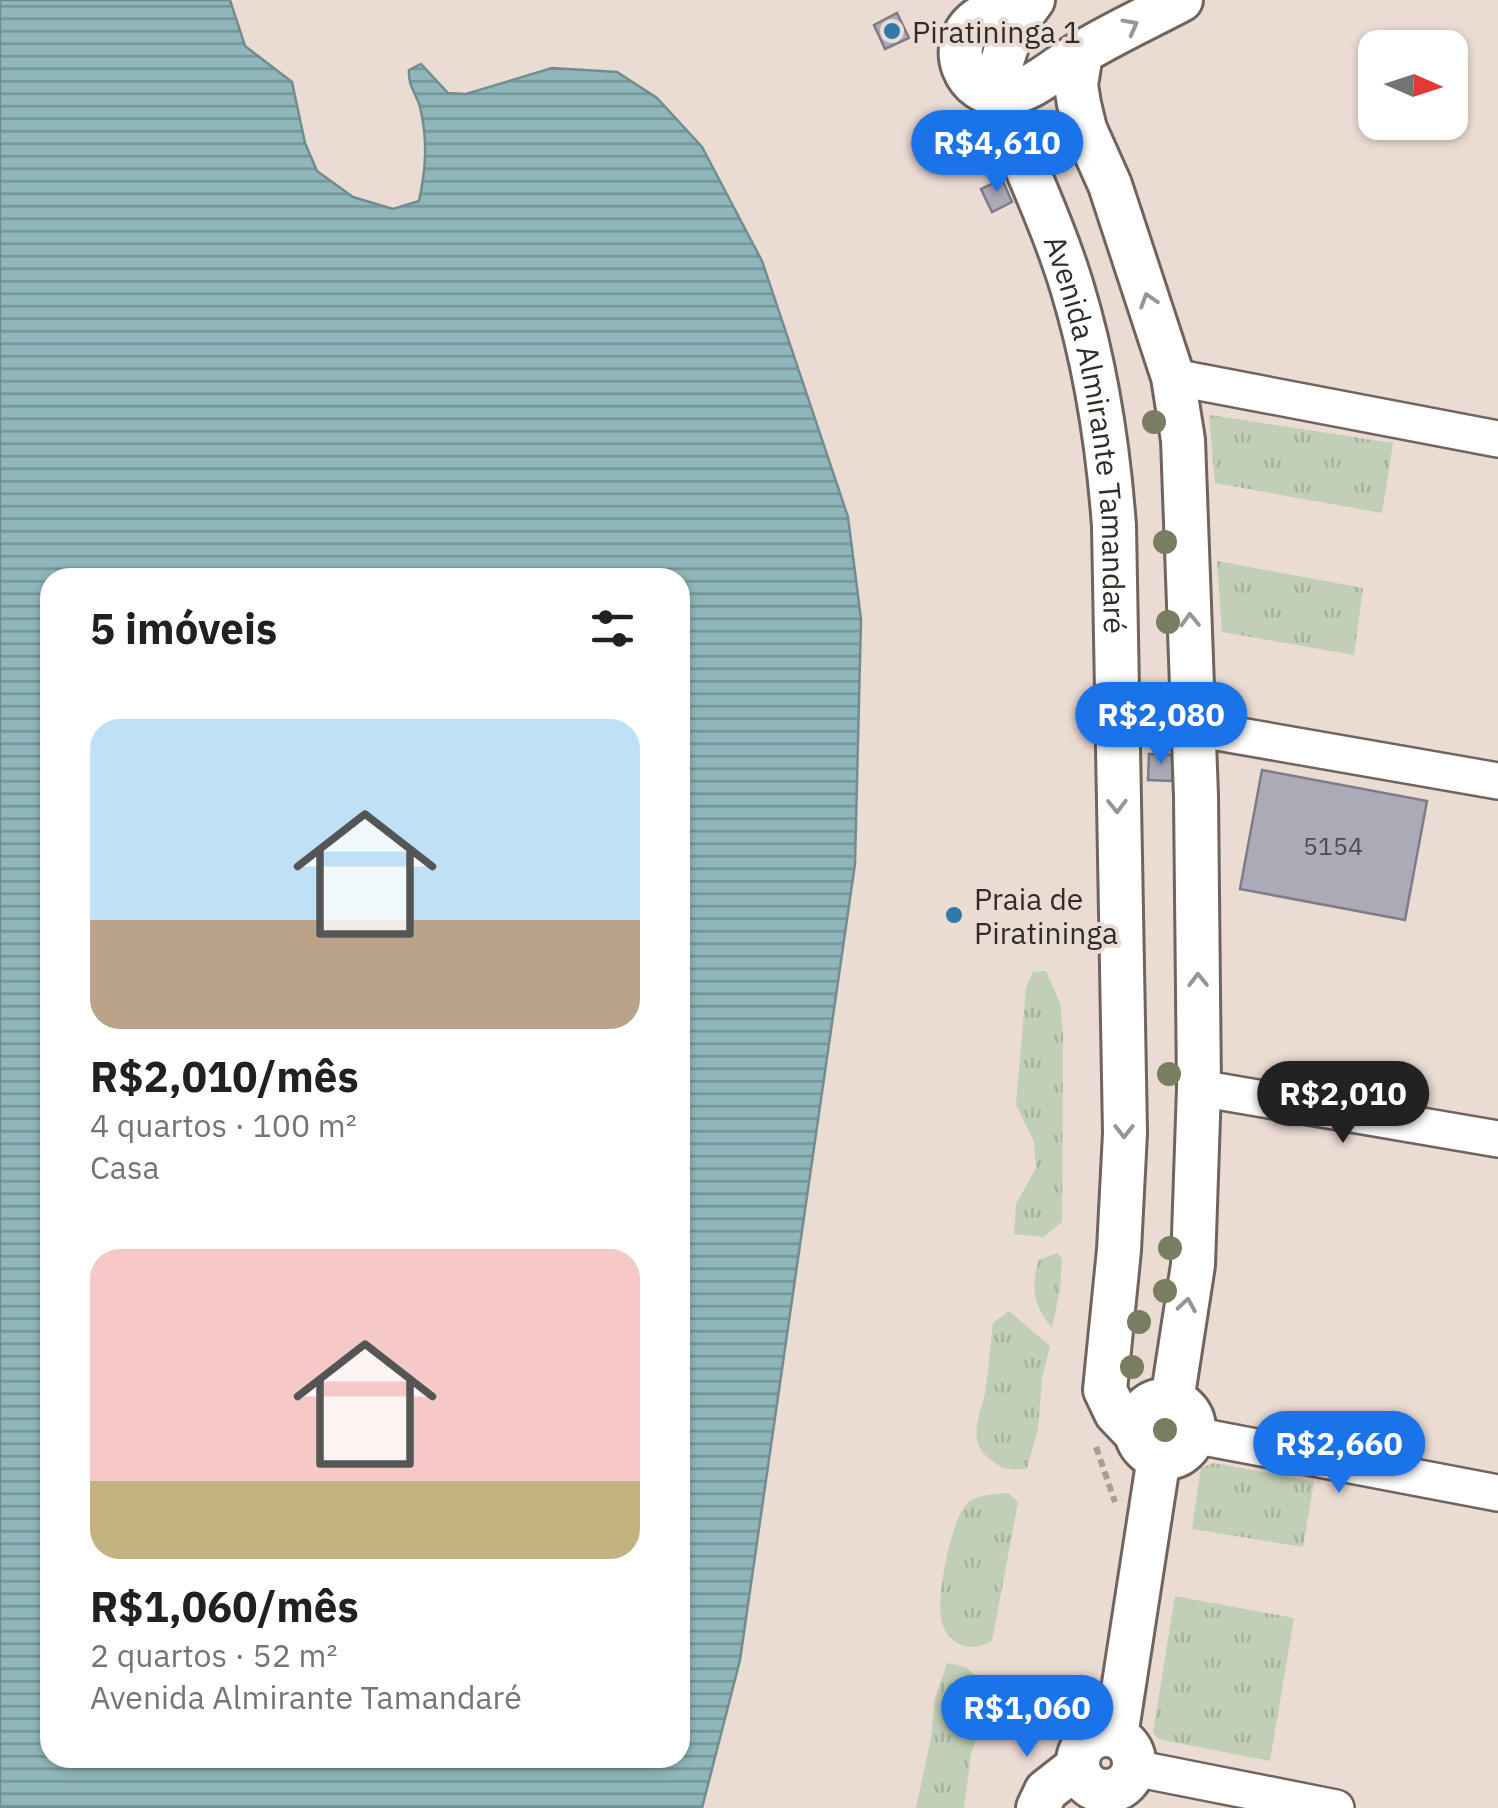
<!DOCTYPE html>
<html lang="pt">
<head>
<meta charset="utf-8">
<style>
	:root { --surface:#fff; --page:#f6f6f6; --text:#202124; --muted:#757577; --accent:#1a73e8 }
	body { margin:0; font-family:"IBM Plex Sans",sans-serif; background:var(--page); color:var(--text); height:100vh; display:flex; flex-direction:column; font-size:38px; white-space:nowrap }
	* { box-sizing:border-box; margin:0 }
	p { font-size:32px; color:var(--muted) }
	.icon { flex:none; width:55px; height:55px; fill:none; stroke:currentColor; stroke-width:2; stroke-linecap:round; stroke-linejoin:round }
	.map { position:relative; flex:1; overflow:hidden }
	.sheet { position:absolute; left:40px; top:568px; width:650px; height:1200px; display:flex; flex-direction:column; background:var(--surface); border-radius:30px; box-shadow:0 2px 8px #0004 }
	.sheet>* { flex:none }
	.needle { width:65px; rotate:93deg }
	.controls { position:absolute; left:1358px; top:30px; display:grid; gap:20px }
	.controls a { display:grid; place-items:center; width:110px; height:110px; border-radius:20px; background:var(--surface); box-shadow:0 2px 8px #0004; font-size:50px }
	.price { position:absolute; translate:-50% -85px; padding:0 22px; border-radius:35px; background:var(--accent); color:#fff; font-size:32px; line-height:65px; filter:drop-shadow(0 2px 5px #0008) }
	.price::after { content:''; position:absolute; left:50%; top:60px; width:30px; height:22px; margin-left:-15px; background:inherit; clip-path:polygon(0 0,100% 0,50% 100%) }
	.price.selected { background:#222; color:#fff }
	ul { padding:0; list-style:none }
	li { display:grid; align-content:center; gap:20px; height:530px; padding:0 50px }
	li span { display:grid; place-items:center; height:310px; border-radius:30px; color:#555 }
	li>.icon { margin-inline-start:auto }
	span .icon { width:180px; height:180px; fill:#fffc; stroke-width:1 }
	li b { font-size:42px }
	h2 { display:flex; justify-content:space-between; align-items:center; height:120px; padding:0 50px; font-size:42px }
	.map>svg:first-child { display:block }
	.grass { fill:url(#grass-tufts) }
	.water { fill:url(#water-rules); stroke:#738d8e; stroke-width:2.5; fill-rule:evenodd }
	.building { fill:#acaab7; stroke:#7e7c89; stroke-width:2.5 }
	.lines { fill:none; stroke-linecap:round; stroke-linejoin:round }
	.minor-casing { stroke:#71645d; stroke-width:40 }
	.tertiary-casing { stroke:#71645d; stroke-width:48 }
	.path { stroke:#a99d97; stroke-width:6; stroke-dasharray:8 5; stroke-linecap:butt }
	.minor { stroke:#fff; stroke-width:35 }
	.tertiary { stroke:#fff; stroke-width:42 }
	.tree { fill:#797e61 }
	.oneway { stroke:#989694 }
	.poi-dot { fill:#3178ad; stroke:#eadbd3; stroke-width:4 }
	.labels { text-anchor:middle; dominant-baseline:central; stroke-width:8; stroke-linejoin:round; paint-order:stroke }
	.number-label { font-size:25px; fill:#504c4c }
	.poi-label { font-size:30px; fill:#322c29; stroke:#eadbd3; text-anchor:start }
	.street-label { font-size:30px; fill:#322c29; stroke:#eadbd3 }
</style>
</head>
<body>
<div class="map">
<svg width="1498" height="1808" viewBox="0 0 1498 1808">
	<defs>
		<pattern id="grass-tufts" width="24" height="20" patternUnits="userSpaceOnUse" patternTransform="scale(2.5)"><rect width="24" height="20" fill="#c0cfb5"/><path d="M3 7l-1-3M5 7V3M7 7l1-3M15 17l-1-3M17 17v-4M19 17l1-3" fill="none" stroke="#a5b29c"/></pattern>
		<pattern id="water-rules" width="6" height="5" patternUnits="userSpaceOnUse" patternTransform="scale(2.5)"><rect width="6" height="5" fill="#8fb6ba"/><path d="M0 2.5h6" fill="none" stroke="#759497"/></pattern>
	</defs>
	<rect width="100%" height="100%" fill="#eadbd3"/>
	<path class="grass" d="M1209,415L1393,443L1382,513L1215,483Z
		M1217,561L1363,588L1354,655L1222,632Z
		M1046,971L1060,1003L1063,1033L1062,1222L1043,1237L1014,1234L1016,1204L1036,1168L1034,1142L1016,1104L1026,988L1033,972Z
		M1057,1253L1062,1259L1060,1290L1052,1328C1034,1306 1030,1288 1039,1260Z
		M1009,1311L1050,1346L1042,1378L1038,1429L1027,1468C1010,1471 1004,1470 991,1460C964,1440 982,1415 986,1387C989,1366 990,1344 993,1323Z
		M1214,1463L1314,1482L1303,1547L1192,1529L1201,1468Z
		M1008,1493L1018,1502L992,1641C972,1652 951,1648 942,1623C935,1602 951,1514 970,1501C980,1494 997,1494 1008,1493Z
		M1175,1596L1294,1618L1270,1761L1158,1739L1153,1732Z
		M947,1663L965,1667L983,1682V1693L978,1703L979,1730L971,1754L964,1808H916L931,1738L935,1699Z"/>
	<path class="water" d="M0,0H230L245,46L292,82L305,143L317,171L353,197L393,209L419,201C426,169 428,140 420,107C416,93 408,86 409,70L421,64L448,93L466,94L552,68L617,72L657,98L702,147L762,261L848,517L861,619L855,864L740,1660L702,1808H0ZM50,578H680V1758H50Z"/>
	<path class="building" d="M897,13L909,38L885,49L874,25Z
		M1002,179L1012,202L992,212L981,189Z
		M1149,754L1174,755L1172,781L1148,780Z
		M1262,770L1427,801L1405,920L1240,889Z"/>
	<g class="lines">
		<defs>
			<path id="minor" d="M1173,377L1498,439
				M1194,728L1498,781
				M1199,1088L1498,1139
				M1193,1435L1498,1493
				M1134,1768L1336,1808"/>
			<g id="tertiary">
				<path d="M1027,0C1011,6 991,10 977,20C944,45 965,98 1005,94C1031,92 1057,67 1079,54C1112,34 1147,18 1181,0"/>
				<path id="s1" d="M1033,0C1011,28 999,59 997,95C1021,159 1052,221 1072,287C1096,366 1108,444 1114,526L1125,1133L1119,1250L1105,1390L1116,1413L1137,1435"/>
				<path d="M1081,53L1076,85L1079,104L1085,129L1110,185L1173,377L1183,440L1196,796L1199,1088L1193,1265L1172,1401"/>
				<circle cx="1165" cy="1429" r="29"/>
				<circle cx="1106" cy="1763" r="28"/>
				<path d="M1116,1736L1159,1457"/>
				<path d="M1038,1808L1046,1791L1078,1766"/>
			</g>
		</defs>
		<use href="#minor" class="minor-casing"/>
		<use href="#tertiary" class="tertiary-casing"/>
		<path class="path" d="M1096,1447L1115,1502
			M1056,1736L1083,1703"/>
		<use href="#minor" class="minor"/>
		<use href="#tertiary" class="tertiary"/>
	</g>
	<g class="tree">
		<circle cx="1154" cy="422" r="12"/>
		<circle cx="1165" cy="542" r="12"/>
		<circle cx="1168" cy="622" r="12"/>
		<circle cx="1170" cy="705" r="12"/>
		<circle cx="1169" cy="1074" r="12"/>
		<circle cx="1170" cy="1248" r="12"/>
		<circle cx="1165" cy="1291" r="12"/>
		<circle cx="1139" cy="1322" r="12"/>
		<circle cx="1132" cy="1367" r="12"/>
		<circle cx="1165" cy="1430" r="12"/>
	</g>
	<defs><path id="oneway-chevron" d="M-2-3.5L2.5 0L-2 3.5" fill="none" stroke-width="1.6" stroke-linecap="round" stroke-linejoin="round" transform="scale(2.5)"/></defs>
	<g class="oneway">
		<use href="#oneway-chevron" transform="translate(1131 26) rotate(-28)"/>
		<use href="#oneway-chevron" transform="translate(1148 300) rotate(-108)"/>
		<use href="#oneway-chevron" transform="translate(1190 620) rotate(-92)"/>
		<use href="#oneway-chevron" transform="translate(1117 806) rotate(89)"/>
		<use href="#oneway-chevron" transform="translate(1198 980) rotate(-91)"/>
		<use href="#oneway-chevron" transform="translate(1124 1131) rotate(90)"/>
		<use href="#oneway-chevron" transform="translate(1187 1305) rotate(-81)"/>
	</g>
	<g class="poi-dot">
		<circle cx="892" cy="31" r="10"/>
		<circle cx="954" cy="915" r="10"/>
	</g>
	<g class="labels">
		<g class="number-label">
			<text x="1333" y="845">5154</text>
		</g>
		<g class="poi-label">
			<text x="912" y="31">Piratininga 1</text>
			<text x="974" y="898">Praia de<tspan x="974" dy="34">Piratininga</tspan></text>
		</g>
		<g class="street-label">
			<text stroke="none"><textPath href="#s1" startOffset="458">Avenida Almirante Tamandaré</textPath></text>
		</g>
	</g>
</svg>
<div class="controls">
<a><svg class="needle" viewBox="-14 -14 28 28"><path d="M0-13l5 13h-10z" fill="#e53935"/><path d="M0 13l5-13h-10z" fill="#757577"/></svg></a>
</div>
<b class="price" style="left:997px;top:195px">R$4,610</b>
<b class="price" style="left:1161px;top:767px">R$2,080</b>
<b class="price selected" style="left:1343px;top:1146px">R$2,010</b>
<b class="price" style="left:1339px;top:1496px">R$2,660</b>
<b class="price" style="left:1027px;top:1760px">R$1,060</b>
<section class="sheet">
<h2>5 imóveis<svg class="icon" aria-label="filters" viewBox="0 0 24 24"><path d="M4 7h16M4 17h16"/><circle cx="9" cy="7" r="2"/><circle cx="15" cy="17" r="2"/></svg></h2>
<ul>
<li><span style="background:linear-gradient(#bfe0f5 65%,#b9a48a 0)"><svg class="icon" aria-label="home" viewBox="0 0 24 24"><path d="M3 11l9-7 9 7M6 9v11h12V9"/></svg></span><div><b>R$2,010/mês</b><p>4 quartos · 100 m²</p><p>Casa</p></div></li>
<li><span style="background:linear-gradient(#f6c9c9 75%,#c2b280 0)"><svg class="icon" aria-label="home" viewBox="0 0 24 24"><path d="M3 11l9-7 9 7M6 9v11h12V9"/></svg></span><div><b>R$1,060/mês</b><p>2 quartos · 52 m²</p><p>Avenida Almirante Tamandaré</p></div></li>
</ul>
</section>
</div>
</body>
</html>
